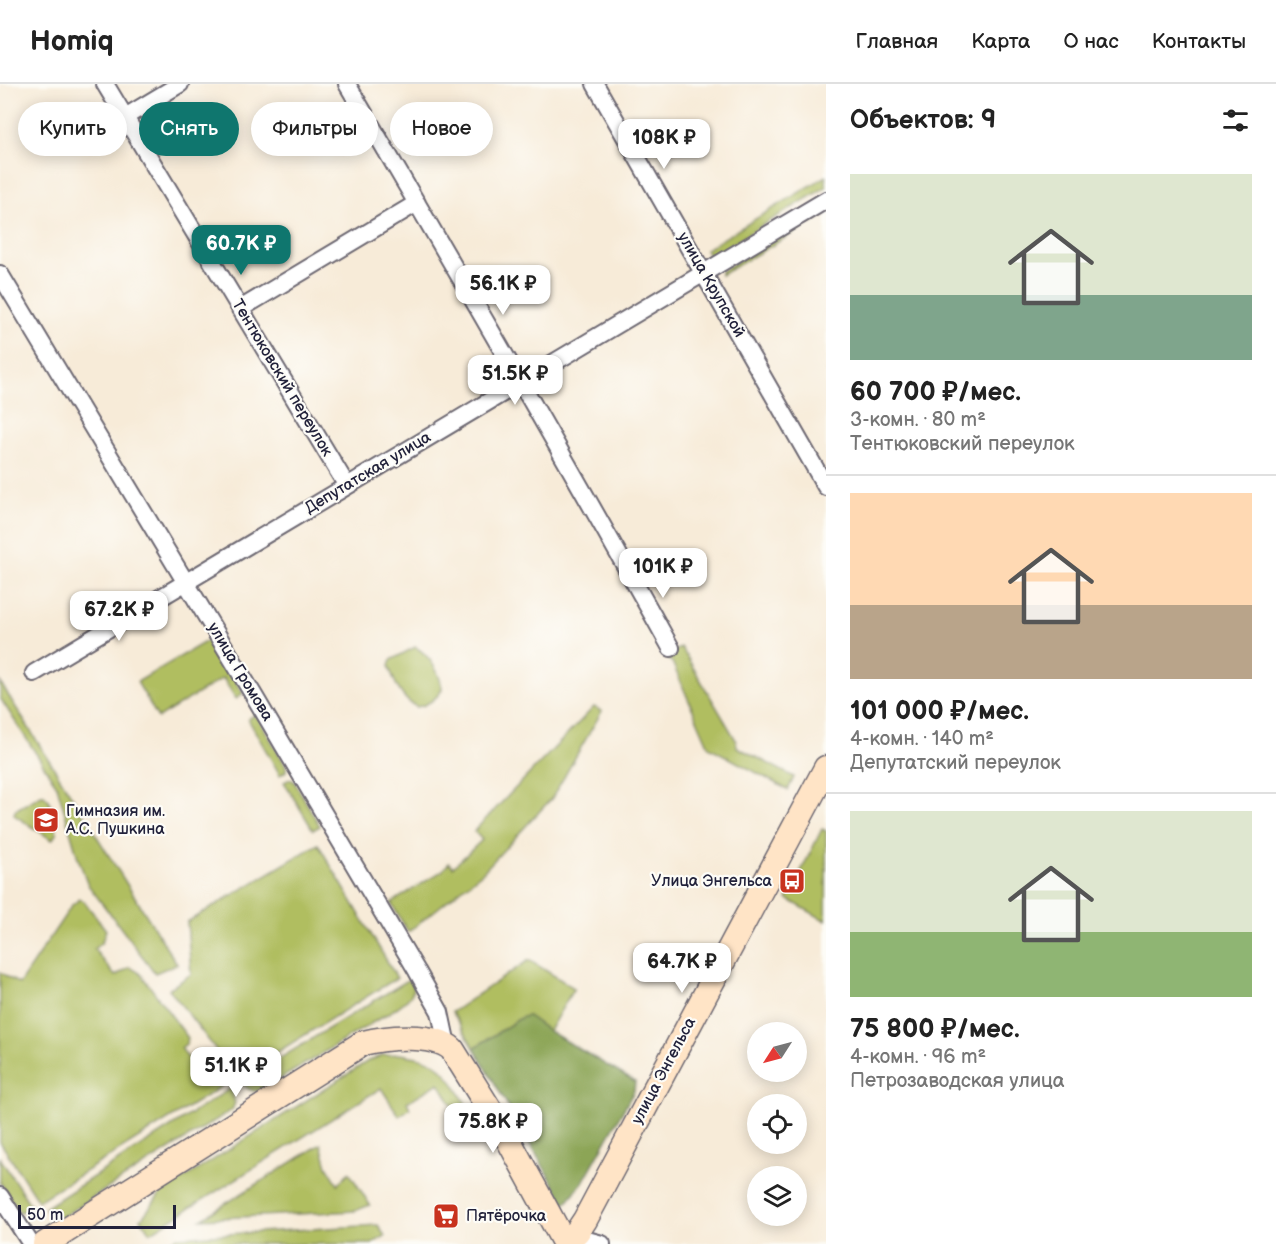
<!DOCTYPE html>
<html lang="ru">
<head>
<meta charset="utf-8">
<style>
	:root { --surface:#fff; --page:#f6f6f6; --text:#222; --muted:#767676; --line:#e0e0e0; --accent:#0f766e }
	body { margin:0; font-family:"Balsamiq Sans",sans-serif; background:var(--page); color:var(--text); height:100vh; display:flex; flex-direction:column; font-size:22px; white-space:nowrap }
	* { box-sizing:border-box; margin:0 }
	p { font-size:20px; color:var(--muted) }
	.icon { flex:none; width:33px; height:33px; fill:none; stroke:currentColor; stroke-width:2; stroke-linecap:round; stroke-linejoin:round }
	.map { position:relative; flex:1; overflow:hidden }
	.details { display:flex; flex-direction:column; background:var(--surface); width:450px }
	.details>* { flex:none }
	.guide { position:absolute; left:18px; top:18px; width:570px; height:54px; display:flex; gap:12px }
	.needle { width:39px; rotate:234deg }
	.fabs { position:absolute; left:747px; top:938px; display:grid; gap:12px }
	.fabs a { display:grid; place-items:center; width:60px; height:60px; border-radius:50%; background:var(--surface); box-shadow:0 3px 15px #0003; font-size:30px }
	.scale { position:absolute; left:18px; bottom:15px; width:158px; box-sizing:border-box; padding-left:6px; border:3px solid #22223b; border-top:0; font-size:16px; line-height:21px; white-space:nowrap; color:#22223b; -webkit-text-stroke:4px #fdfcf7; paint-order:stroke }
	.price { position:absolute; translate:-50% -51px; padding:0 14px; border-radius:12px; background:#fff; color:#222; font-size:20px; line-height:39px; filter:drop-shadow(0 2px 3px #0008) }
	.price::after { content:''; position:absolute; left:50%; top:36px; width:18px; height:14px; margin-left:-9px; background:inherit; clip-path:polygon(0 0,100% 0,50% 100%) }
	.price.selected { background:var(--accent); color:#fff }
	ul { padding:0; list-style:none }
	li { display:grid; align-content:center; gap:12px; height:318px; padding:0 24px }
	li+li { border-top:2px solid var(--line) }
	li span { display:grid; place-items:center; height:186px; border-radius:0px; color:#555 }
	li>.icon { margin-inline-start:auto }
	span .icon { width:108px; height:108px; fill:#fffc; stroke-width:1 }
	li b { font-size:26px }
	h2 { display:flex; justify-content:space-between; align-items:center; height:72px; padding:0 24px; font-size:26px }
	.pill { padding:0 21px; border-radius:27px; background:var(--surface); box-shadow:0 3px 15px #0003; font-size:21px; line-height:54px }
	.pill.selected { background:var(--accent); color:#fff }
	header { display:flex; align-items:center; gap:36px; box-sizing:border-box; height:84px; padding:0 30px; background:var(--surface); border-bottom:2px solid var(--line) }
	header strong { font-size:28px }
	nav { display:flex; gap:33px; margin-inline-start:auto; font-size:21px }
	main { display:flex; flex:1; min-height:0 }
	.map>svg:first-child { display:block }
	.green { fill:#b0be61; stroke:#69704e; stroke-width:1.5 }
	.forest { fill:#8ca557; stroke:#576449; stroke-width:1.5 }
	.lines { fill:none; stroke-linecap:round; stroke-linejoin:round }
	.street-casing { stroke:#6d6872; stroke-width:20 }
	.secondary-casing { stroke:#6d6872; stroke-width:27 }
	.street { stroke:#fff; stroke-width:16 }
	.secondary { stroke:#ffe4c6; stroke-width:24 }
	.labels { text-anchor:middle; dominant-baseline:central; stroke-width:4.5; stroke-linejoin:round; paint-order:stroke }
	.street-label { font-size:16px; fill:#22223b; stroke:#fdfcf7 }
	.poi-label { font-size:16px; fill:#22223b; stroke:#fdfcf7; text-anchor:start }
</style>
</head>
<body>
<header>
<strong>Homiq</strong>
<nav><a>Главная</a><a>Карта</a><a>О нас</a><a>Контакты</a></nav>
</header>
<main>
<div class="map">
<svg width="826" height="1160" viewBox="0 0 826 1160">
	<rect width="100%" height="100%" fill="#fdfcf7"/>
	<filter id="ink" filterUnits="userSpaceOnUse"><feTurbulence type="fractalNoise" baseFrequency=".0167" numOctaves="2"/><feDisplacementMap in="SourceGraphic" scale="12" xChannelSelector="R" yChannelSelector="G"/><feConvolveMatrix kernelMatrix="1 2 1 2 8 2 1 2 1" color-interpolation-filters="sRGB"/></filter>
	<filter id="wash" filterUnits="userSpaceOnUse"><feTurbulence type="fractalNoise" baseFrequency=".008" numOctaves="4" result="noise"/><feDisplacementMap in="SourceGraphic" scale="24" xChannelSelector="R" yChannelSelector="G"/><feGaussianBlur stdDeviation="1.35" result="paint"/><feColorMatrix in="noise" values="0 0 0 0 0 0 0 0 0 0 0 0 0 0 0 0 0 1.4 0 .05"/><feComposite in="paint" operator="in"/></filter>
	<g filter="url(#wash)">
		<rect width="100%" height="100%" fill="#f7ebd8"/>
		<path class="green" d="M826,92V103L714,171L708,170L706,165Z
			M826,124V130L721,191V187Z
			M210,555L243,609L236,615L223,594L158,634L137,598Z
			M415,563C429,570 441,590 442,606C436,615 428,621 417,623C401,616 394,597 389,582L391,576Z
			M681,563L736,656L737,663L794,693L788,706L709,663L672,578L664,573Z
			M0,598L177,880L155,889L88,801L78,774L57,702L0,614Z
			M594,623L602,627L552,714L483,788L408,848L391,819L442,787L449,779L453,783L482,756L474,747Z
			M256,630L286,682V687L280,691L248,635Z
			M290,695L294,697L320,742L313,746L284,698Z
			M43,710L49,716L57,749L52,756L14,731L15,726Z
			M822,745L826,747V837L787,815Z
			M318,760L397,894L237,993L169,905L191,890L187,838Z
			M80,815L84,817L106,846L102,858L94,865L115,892L130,883L140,889L188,954L186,960L181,964L198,988L209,983L224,1001L38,1117L0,1058V888L19,900L72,821Z
			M529,876L574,904L549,947L528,932L522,933L474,964L452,928Z
			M413,893C416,911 409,915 395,925L262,1006C253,1009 247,1005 241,998Z
			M400,970C413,972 426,974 437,981C454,993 473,1034 484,1053L479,1060L473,1058L439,999L407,1018L410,1024L399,1032L381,1004L150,1149L141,1135L161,1109L368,977L383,971Z
			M231,1004L235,1019L232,1026L54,1138L45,1124Z
			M321,1060L327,1082L338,1100L349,1088L370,1121L355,1127L201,1135Z
			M0,1074L31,1122L20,1129L0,1098Z
			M378,1141L385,1152L372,1160H164L176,1153Z"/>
		<path class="forest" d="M528,932L549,947L635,998L634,1007L583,1098L565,1120L474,964L522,933Z"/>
	</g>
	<g filter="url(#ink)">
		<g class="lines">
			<defs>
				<path id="street" d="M105,0L347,402
					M347,0C457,187 566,375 671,564
					M595,0L826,403
					M125,33L180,0
					M0,190L253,610L417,887L440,928L447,961
					M240,225L417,119
					M34,589L826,116
					M0,1112L31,1160
					M565,1158L587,1156L602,1160"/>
				<path id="secondary" d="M564,1158L577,1148L585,1136L826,684
					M45,1160L363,959C386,953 434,949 452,965L508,1055L565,1160"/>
			</defs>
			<use href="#street" class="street-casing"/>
			<use href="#secondary" class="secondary-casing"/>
			<use href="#street" class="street"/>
			<use href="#secondary" class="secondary"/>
		</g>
	</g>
	<defs>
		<symbol id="school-square" viewBox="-11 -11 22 22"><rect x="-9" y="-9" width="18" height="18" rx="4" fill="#c8321e" stroke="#fdfcf7"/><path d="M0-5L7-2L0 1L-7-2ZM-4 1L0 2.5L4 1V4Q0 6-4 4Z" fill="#fff"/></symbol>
		<symbol id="bus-square" viewBox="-11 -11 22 22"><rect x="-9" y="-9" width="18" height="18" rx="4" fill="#c8321e" stroke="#fdfcf7"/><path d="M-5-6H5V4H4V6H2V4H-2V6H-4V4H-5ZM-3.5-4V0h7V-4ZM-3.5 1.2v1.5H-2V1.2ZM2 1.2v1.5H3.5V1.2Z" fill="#fff"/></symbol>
		<symbol id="supermarket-square" viewBox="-11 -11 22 22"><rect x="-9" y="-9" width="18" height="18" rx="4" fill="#c8321e" stroke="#fdfcf7"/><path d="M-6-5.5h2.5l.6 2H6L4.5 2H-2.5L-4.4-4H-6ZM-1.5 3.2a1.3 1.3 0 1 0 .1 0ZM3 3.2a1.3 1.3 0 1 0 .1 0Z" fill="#fff"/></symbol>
	</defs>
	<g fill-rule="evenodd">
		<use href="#school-square" x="31" y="721" width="30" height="30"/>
		<use href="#bus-square" x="777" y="782" width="30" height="30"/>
		<use href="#supermarket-square" x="431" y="1117" width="30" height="30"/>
	</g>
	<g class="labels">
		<g class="street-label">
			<text transform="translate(711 201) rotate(60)">улица Крупской</text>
			<text transform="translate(282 294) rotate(59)">Тентюковский переулок</text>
			<text transform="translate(368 389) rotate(-31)">Депутатская улица</text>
			<text transform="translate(240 588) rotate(59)">улица Громова</text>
			<text transform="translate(664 987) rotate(-62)">улица Энгельса</text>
		</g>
		<g class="poi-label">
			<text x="66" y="727">Гимназия им.<tspan x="66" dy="18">А.С. Пушкина</tspan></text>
			<text x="772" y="797" text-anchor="end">Улица Энгельса</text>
			<text x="466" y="1132">Пятёрочка</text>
		</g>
	</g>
</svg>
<div class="fabs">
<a><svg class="needle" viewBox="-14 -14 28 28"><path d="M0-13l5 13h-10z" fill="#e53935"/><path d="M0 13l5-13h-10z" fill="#767676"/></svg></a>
<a><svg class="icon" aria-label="locate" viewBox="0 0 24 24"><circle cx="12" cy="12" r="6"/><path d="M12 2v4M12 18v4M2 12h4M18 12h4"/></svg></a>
<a><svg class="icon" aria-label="layers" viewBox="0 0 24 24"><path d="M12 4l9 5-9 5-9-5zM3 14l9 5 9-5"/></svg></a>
</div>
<div class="scale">50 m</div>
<b class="price" style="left:664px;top:86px">108K ₽</b>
<b class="price selected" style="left:241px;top:192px">60.7K ₽</b>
<b class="price" style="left:503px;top:232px">56.1K ₽</b>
<b class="price" style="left:515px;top:322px">51.5K ₽</b>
<b class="price" style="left:663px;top:515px">101K ₽</b>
<b class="price" style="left:119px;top:558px">67.2K ₽</b>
<b class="price" style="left:682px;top:910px">64.7K ₽</b>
<b class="price" style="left:236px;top:1014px">51.1K ₽</b>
<b class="price" style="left:493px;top:1070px">75.8K ₽</b>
<div class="guide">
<a class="pill">Купить</a>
<a class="pill selected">Снять</a>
<a class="pill">Фильтры</a>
<a class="pill">Новое</a>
</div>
</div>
<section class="details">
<h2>Объектов: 9<svg class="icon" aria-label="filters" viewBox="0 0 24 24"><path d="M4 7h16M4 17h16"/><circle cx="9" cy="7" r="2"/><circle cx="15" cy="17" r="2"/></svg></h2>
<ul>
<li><span style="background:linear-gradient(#dfe7d0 65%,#7fa58c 0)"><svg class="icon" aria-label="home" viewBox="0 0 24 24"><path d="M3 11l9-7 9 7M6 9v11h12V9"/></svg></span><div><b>60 700 ₽/мес.</b><p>3-комн. · 80 m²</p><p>Тентюковский переулок</p></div></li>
<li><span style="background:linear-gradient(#ffd9b3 60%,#b9a48a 0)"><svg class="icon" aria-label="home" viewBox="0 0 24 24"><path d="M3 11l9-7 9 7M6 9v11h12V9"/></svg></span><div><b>101 000 ₽/мес.</b><p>4-комн. · 140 m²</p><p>Депутатский переулок</p></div></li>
<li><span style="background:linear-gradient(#dfe7d0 65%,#8fb573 0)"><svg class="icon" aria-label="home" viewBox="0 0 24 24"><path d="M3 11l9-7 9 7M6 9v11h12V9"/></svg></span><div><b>75 800 ₽/мес.</b><p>4-комн. · 96 m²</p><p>Петрозаводская улица</p></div></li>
</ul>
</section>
</main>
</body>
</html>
